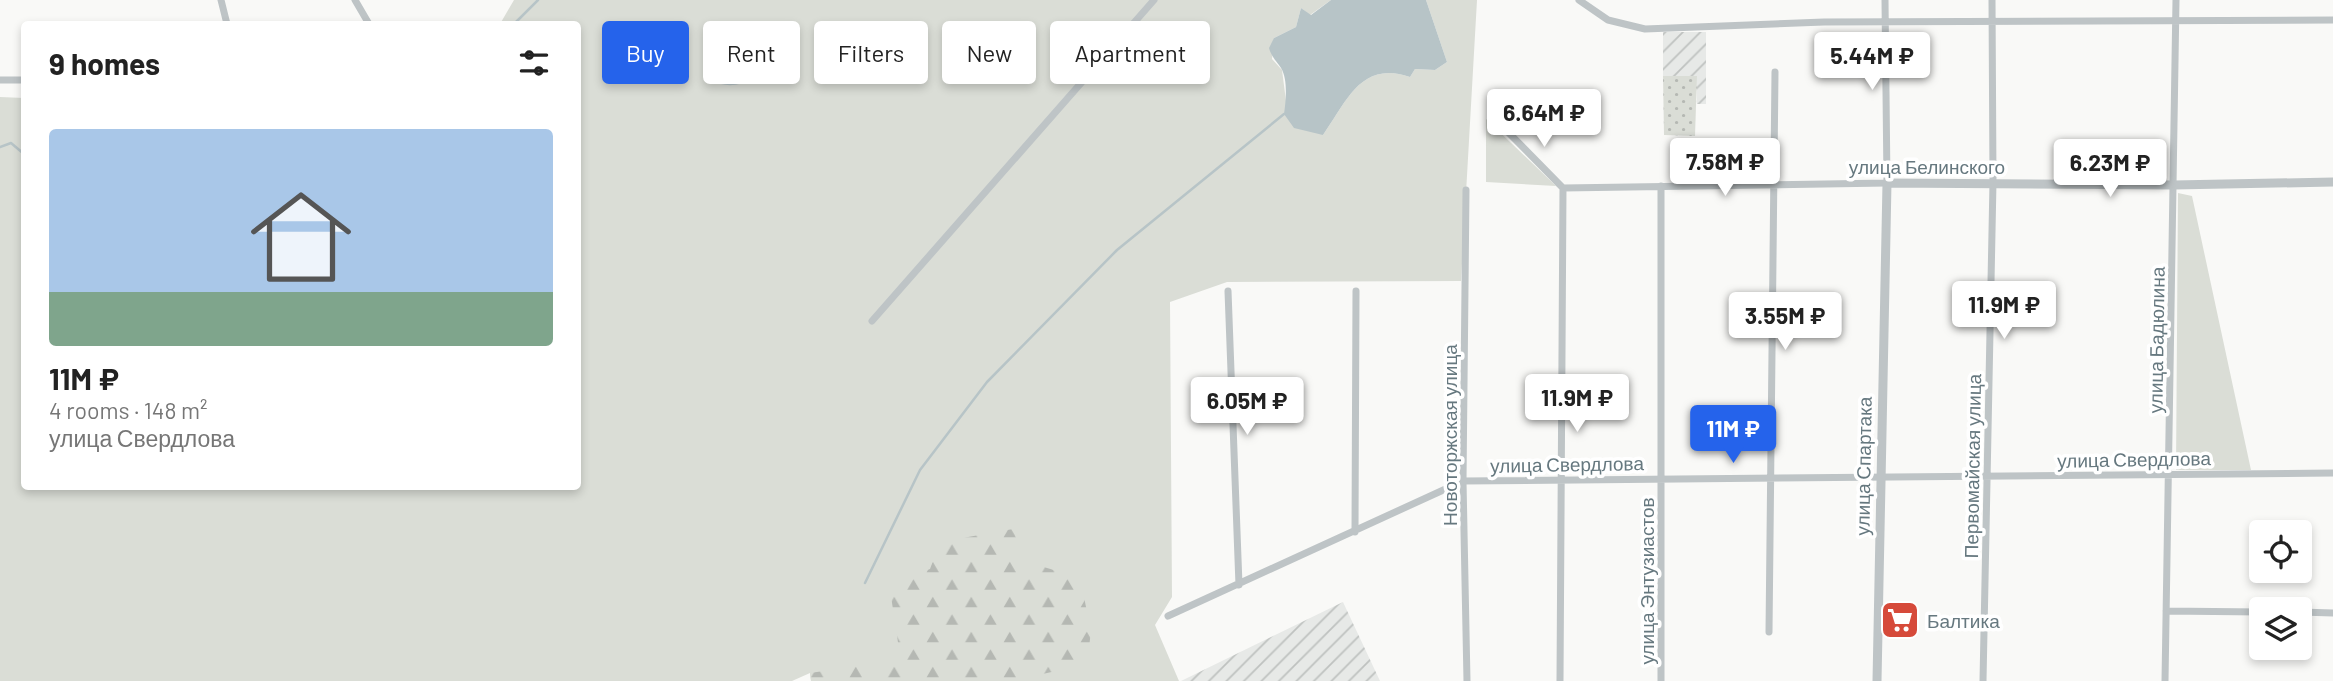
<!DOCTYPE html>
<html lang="en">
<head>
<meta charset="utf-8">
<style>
	:root { --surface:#fff; --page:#f2f2f2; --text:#222; --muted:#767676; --accent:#2563eb }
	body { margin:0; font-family:Barlow,sans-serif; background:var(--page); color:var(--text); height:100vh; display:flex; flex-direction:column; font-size:26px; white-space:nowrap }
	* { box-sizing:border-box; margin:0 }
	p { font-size:23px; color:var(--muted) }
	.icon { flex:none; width:38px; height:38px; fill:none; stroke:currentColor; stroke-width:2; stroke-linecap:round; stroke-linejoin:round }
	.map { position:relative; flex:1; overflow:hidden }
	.drawer { position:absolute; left:21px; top:21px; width:560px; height:469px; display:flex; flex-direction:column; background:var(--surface); border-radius:7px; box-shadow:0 4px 10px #0003 }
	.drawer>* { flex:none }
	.top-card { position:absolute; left:602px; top:21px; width:665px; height:63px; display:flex; gap:14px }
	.controls { position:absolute; left:2249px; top:520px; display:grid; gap:14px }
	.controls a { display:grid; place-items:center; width:63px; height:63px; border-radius:7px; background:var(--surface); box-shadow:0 4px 10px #0003; font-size:35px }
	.price { position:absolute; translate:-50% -60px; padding:0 16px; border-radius:7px; background:#fff; color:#222; font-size:23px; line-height:46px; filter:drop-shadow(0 2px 4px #0008) }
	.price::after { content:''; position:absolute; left:50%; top:42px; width:21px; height:16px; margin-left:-10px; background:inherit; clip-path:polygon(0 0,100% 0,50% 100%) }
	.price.active { background:var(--accent); color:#fff }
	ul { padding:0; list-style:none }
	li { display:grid; align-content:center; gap:14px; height:371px; padding:0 28px }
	li span { display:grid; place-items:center; height:217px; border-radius:7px; color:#555 }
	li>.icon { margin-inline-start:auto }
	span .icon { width:126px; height:126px; fill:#fffc; stroke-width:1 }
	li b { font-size:30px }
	h2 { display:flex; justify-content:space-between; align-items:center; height:84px; padding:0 28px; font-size:30px }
	.chip { padding:0 24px; border-radius:7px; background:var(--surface); box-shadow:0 4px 10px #0003; font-size:24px; line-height:63px }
	.chip.active { background:var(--accent); color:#fff }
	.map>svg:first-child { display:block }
	.industrial { fill:url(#industrial-furrows) }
	.grass { fill:#daddd6 }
	.forest { fill:url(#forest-firs) }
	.garden { fill:url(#garden-dots) }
	.water { fill:#b7c4c7 }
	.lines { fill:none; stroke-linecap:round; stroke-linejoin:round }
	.stream { stroke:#b7c4c7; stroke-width:2.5 }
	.minor { stroke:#bec4c6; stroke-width:7 }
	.tertiary { stroke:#bec4c6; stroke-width:9 }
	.labels { text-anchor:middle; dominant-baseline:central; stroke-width:7; stroke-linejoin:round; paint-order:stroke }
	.street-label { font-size:19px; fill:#66787f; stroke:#fff }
	.poi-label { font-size:19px; fill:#66787f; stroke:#fff; text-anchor:start }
</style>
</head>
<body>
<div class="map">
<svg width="2333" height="681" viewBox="0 0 2333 681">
	<defs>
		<pattern id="industrial-furrows" width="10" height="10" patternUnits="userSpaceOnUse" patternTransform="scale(1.75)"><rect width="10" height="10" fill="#e7e9e7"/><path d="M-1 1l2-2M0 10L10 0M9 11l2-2" fill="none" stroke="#bfc2c0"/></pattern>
		<pattern id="forest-firs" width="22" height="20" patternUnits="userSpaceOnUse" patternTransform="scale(1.75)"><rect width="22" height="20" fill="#daddd6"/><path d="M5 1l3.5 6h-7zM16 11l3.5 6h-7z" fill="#b5b8b3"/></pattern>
		<pattern id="garden-dots" width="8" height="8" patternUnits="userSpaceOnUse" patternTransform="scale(1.75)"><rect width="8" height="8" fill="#daddd6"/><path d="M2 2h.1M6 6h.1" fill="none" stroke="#b5b8b3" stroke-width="1.8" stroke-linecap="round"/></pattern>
	</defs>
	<rect width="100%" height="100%" fill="#f9f9f7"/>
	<path class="industrial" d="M1663,32H1706V104H1697L1696,76H1663Z
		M1343,602L1380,681H1181Z"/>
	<path class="grass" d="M514,0H1331L1310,15L1301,8L1296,27L1274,38L1272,59L1282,70L1286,101L1323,135C1347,101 1361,60 1410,77L1415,69L1435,70L1447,62L1426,0H1477L1461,281L1227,282L1170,302L1172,597L1155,625L1179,681H811L810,673L792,681H0V97L24,98V486H578V24H500Z
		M1486,119L1556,186L1486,182Z
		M2178,193L2192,196L2251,470H2176Z"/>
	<path class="forest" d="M1013,529L1024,561L1080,578L1091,631L1087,664L1012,681H811L810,673L879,663L899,649L889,583L930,569L940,542Z"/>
	<path class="garden" d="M1663,76H1697L1695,136L1664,135Z"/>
	<path class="water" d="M1331,0H1426L1447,62L1435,70L1415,69L1410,77C1361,60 1347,101 1323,135L1294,128L1284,114C1286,101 1288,79 1281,68C1276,60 1272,58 1269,48L1274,38L1296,27L1301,8L1311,15Z
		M750,51L764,58C762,77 740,89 721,84L730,63Z"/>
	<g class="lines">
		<path class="stream" d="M514,24L538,0
			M0,147L11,143L24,154
			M865,583L920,470L987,382L1117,250L1284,114"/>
		<path class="minor" d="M221,0L227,24
			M355,0L369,24
			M1579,0L1608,20L1645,29L1824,22L2333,20
			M0,80H24
			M1505,129L1563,188L1560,681
			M1661,186V681
			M1563,188L1887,183L1885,0
			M1466,190L1463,481L1467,681
			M1228,291L1239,585
			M872,321L1154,0
			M1355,532L1356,291
			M2166,611L2261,612
			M2300,612L2333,613
			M1168,616L1463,481L2333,473
			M1769,632L1775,72
			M1983,681L1993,182L1992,0
			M2165,681L2176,0"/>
		<path class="tertiary" d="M1877,681L1887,183L2174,185L2333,182"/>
	</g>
	<defs>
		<symbol id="supermarket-square" viewBox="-11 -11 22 22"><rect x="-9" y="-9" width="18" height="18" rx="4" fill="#d64a3a" stroke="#fff"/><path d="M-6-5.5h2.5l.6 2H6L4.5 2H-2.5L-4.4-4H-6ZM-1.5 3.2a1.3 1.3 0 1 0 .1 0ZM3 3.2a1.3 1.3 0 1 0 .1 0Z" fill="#fff"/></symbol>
	</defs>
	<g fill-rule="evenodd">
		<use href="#supermarket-square" x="1878" y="598" width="44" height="44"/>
	</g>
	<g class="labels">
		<g class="street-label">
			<text x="1927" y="166">улица Белинского</text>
			<text transform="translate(2156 340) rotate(-89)">улица Бадюлина</text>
			<text transform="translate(1449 435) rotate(-90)">Новоторжская улица</text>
			<text transform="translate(2134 459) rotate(-1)">улица Свердлова</text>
			<text transform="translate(1567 464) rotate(-1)">улица Свердлова</text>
			<text transform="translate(1863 466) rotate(-89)">улица Спартака</text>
			<text transform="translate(1972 466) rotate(-89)">Первомайская улица</text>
			<text transform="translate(1646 581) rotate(-90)">улица Энтузиастов</text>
		</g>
		<g class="poi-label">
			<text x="1927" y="620">Балтика</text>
		</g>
	</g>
</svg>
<div class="controls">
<a><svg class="icon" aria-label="locate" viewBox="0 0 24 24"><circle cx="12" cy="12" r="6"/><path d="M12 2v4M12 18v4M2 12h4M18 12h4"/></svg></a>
<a><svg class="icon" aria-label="layers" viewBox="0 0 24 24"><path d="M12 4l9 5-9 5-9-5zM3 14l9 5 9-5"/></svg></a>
</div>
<b class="price" style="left:1872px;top:92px">5.44M ₽</b>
<b class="price" style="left:1544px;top:149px">6.64M ₽</b>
<b class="price" style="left:1725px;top:198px">7.58M ₽</b>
<b class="price" style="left:2110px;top:199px">6.23M ₽</b>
<b class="price" style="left:2004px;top:341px">11.9M ₽</b>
<b class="price" style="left:1785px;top:352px">3.55M ₽</b>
<b class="price" style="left:1577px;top:434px">11.9M ₽</b>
<b class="price" style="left:1247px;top:437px">6.05M ₽</b>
<b class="price active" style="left:1733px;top:465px">11M ₽</b>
<div class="top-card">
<a class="chip active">Buy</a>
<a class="chip">Rent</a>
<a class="chip">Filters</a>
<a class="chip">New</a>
<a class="chip">Apartment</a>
</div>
<section class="drawer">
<h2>9 homes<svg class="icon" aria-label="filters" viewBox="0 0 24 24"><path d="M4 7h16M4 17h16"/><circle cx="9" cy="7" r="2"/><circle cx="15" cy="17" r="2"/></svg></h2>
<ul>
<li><span style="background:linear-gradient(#a9c7e8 75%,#7fa58c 0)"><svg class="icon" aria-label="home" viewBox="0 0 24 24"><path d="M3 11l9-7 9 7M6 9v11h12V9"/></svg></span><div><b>11M ₽</b><p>4 rooms · 148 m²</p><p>улица Свердлова</p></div></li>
</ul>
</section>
</div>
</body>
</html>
